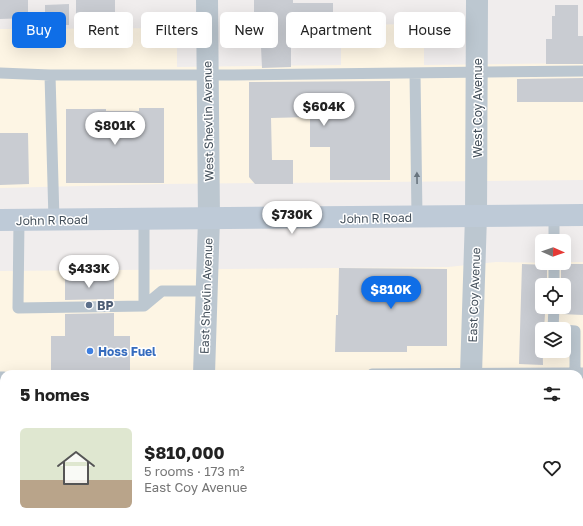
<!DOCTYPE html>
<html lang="en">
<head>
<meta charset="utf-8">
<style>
	:root { --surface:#fff; --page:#f2f2f2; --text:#222; --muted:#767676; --accent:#0f6ee7 }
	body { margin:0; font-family:"Golos Text",sans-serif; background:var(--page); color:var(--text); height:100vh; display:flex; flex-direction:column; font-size:15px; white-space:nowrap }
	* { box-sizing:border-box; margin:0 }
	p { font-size:13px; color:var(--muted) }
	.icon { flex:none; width:22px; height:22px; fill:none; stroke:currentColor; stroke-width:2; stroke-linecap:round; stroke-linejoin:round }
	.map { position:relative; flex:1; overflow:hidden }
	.side { position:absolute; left:0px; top:370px; width:583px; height:156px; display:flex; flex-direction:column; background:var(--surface); border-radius:12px 12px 0 0; box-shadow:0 4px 16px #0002 }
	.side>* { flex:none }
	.top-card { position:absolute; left:12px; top:12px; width:559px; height:36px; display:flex; gap:8px }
	.needle { width:26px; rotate:92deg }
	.fabs { position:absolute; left:535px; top:234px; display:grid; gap:8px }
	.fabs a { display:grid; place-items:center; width:36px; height:36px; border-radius:6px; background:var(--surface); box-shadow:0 4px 16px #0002; font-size:20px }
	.price { position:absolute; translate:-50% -34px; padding:0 9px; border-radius:14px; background:#fff; color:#222; font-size:13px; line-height:26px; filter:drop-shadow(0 1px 2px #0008) }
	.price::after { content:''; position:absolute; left:50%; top:24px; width:12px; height:9px; margin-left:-6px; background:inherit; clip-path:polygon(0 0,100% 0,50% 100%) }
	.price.current { background:var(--accent); color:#fff }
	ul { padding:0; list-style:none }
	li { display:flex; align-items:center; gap:12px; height:100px; padding:0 20px }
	li span { display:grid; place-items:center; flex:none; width:112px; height:80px; border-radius:6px; color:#555 }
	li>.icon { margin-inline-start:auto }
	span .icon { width:48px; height:48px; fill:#fffc; stroke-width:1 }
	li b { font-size:17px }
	h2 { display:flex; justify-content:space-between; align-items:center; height:48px; padding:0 20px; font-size:17px }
	.tag { padding:0 14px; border-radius:6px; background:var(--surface); box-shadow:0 4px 16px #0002; font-size:14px; line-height:36px }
	.tag.current { background:var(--accent); color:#fff }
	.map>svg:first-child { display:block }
	.commercial { fill:#fdf5e4; fill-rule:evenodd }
	.building { fill:#c9ccd2 }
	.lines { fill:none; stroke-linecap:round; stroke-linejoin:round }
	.service { stroke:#bcc7d0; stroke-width:11 }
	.minor { stroke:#bcc7d0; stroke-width:22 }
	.secondary { stroke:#becad7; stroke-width:22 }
	.oneway { fill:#68747e }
	.service-dot { fill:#5c6f8a; stroke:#fff; stroke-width:1.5 }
	.shop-dot { fill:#3f7fe0; stroke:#fff; stroke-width:1.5 }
	.labels { text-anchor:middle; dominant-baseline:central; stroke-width:3; stroke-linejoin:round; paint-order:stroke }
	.street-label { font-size:12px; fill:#44505b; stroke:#fff }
	.service-label { font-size:12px; font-weight:bold; fill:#4e5e75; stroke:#fff; text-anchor:start }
	.shop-label { font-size:12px; font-weight:bold; fill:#366cbe; stroke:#fff; text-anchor:start }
</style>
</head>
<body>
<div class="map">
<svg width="583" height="526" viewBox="0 0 583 526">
	<rect width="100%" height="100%" fill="#f0eded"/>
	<path class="commercial" d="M424,24V65L583,63V180L163,184L0,188V29L177,28V67L341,65V25Z
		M496,262L564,263V262H583V382H579V374H4V428H0V271L448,267ZM542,285H564V307H542ZM542,329H564V351H542Z"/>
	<path class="building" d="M0,0H28V18L0,19Z
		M76,0H115V18H76Z
		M254,0H293V3H333V23L291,24V67L262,68L261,47H256V17H254Z
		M69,4V25H45V5Z
		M555,5H578V36H583V64H546V39H552V16H555Z
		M583,78V102H517V79Z
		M390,81V180H330V147H310V117L271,118L272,160H293V184H255L249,177V82Z
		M139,108H164V183H66V109H106V111H139Z
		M0,133H28L29,184L0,185Z
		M522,264L547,265V285H542V307H547V314H545L544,329H542L543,365L519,364Z
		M564,264H583V315L561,314V307H564V285H561V266H564Z
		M339,268L447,269V346H407V352H335L336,315H338Z
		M65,278H114V299L65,300Z
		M114,313V336H130V371H51V336H65V314Z"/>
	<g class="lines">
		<path class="service" d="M0,73L50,75H234L583,71
			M415,73L417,217
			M50,75L54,220
			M19,220L18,308L144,306V219
			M554,241V215
			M554,285V263
			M144,306L162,291H206
			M553,329L554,307
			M564,330L575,331V373
			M372,374L583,373
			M0,377H4"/>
		<path class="minor" d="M204,374L209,219L207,0
			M471,374L476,216L477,0
			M199,526V522
			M466,526V522"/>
		<path class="secondary" d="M0,220L583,215"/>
	</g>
	<defs><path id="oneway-solid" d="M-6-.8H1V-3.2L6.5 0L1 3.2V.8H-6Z"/></defs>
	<use class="oneway" href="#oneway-solid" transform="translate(417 178) rotate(-91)"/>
	<circle class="service-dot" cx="89" cy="305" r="4"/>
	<circle class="shop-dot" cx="90" cy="351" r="4"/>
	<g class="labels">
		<g class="street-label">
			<text transform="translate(477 108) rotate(-90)">West Coy Avenue</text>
			<text transform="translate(208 121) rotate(-91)">West Shevlin Avenue</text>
			<text transform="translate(376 218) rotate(-1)">John R Road</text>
			<text transform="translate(52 220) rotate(-1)">John R Road</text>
			<text transform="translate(474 295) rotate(-88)">East Coy Avenue</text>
			<text transform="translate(206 296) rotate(-88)">East Shevlin Avenue</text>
		</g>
		<g class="service-label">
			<text x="97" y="305">BP</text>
		</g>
		<g class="shop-label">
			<text x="98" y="351">Hoss Fuel</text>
		</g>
	</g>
</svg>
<div class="fabs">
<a><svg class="needle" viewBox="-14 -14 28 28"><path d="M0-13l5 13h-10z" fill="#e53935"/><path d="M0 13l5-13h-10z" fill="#767676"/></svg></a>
<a><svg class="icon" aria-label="locate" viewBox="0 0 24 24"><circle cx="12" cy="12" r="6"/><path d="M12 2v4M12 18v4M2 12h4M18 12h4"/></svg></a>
<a><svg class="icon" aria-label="layers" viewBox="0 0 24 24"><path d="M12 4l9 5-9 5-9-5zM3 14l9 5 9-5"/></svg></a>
</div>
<b class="price" style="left:324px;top:127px">$604K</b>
<b class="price" style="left:115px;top:146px">$801K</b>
<b class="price" style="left:292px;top:235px">$730K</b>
<b class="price" style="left:89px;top:289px">$433K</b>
<b class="price current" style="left:391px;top:310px">$810K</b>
<div class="top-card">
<a class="tag current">Buy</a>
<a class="tag">Rent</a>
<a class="tag">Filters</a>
<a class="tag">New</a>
<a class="tag">Apartment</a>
<a class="tag">House</a>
</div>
<section class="side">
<h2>5 homes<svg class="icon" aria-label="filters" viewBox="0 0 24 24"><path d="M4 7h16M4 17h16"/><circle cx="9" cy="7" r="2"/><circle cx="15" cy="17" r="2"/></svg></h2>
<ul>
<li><span style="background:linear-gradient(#dfe7d0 65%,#b9a48a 0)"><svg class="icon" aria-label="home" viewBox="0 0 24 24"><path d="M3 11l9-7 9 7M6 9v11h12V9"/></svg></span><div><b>$810,000</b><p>5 rooms · 173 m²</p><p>East Coy Avenue</p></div><svg class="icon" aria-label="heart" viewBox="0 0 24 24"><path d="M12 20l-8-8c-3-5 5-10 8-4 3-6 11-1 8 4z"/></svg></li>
</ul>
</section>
</div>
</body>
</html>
